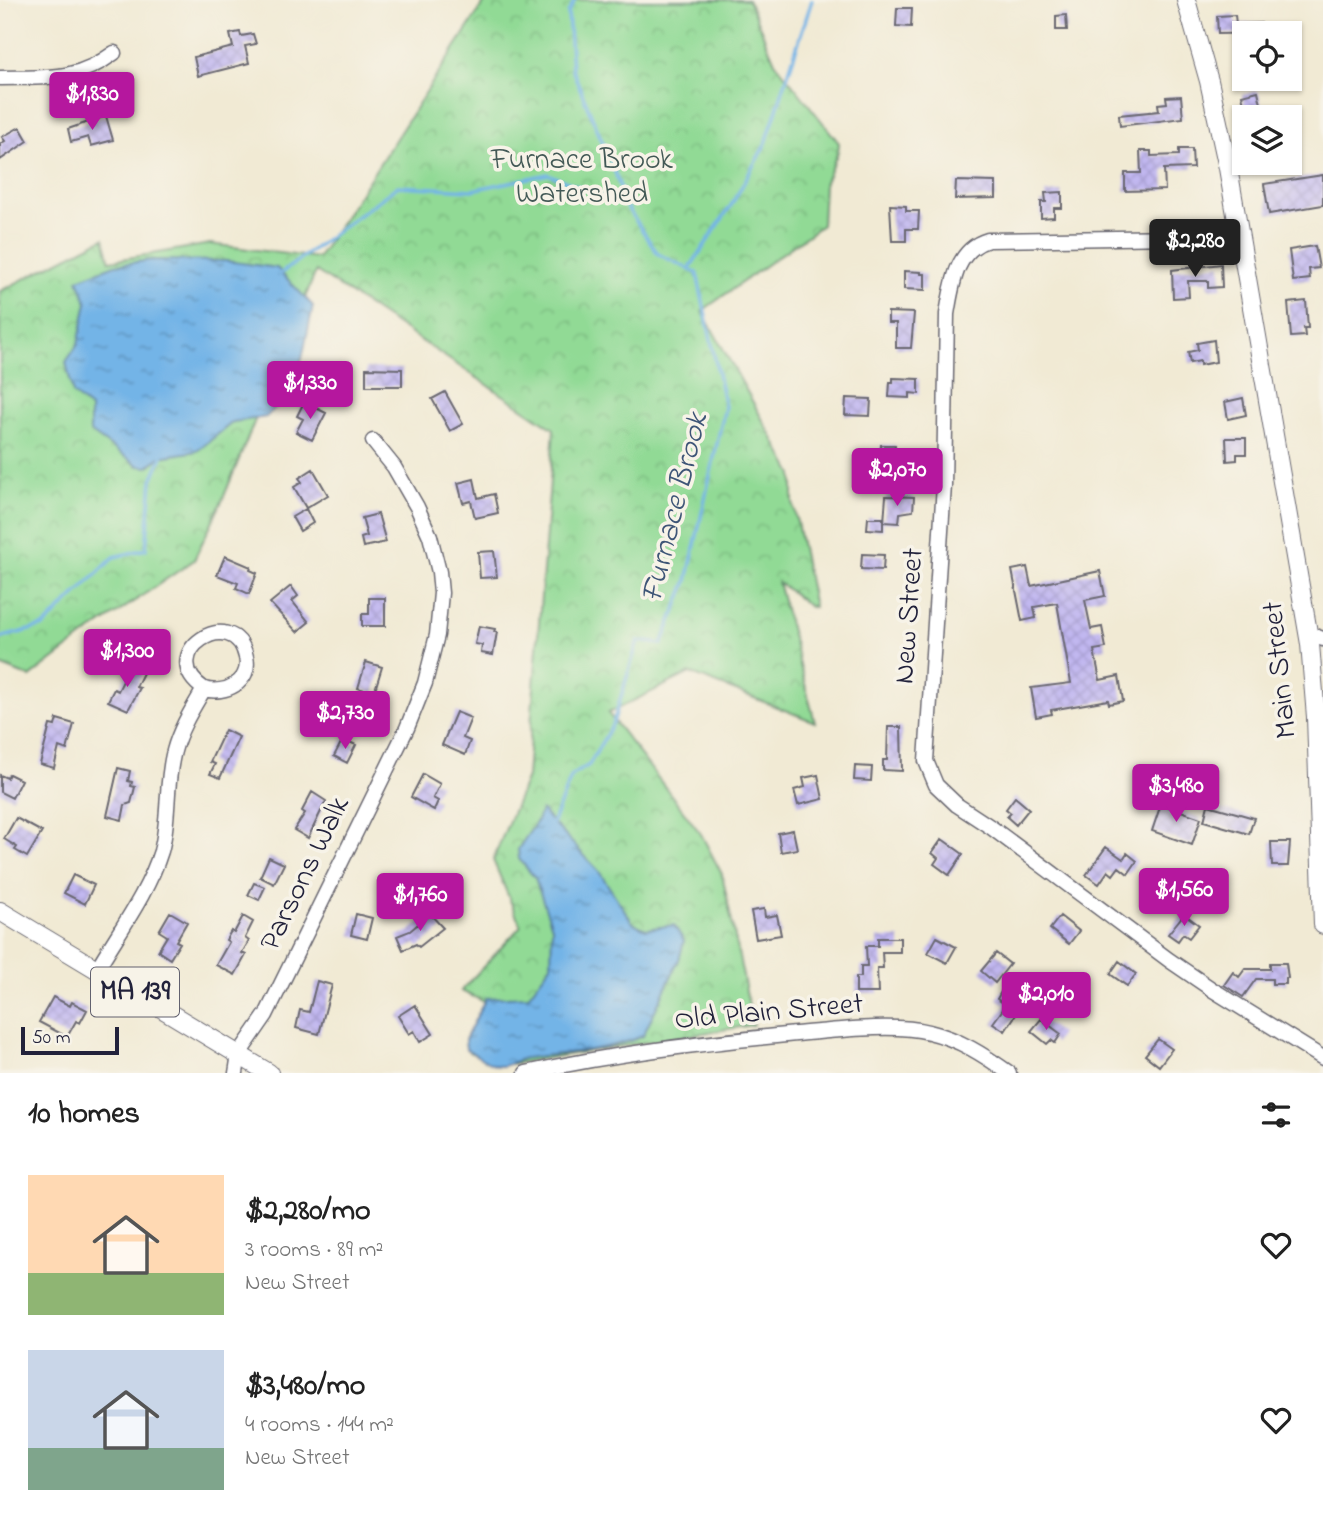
<!DOCTYPE html>
<html lang="en">
<head>
<meta charset="utf-8">
<style>
	:root { --surface:#fff; --page:#f2f2f2; --text:#222; --muted:#767676; --accent:#b5179e }
	body { margin:0; font-family:"Indie Flower",sans-serif; background:var(--page); color:var(--text); height:100vh; display:flex; flex-direction:column; font-size:26px; white-space:nowrap }
	* { box-sizing:border-box; margin:0 }
	p { font-size:23px; color:var(--muted) }
	.icon { flex:none; width:38px; height:38px; fill:none; stroke:currentColor; stroke-width:2; stroke-linecap:round; stroke-linejoin:round }
	.map { position:relative; height:1073px; overflow:hidden }
	.details { display:flex; flex-direction:column; background:var(--surface); flex:1 }
	.details>* { flex:none }
	.tools { position:absolute; left:1232px; top:21px; display:grid; gap:14px }
	.tools a { display:grid; place-items:center; width:70px; height:70px; border-radius:0px; background:var(--surface); box-shadow:0 2px 5px #0004; font-size:35px }
	.scale { position:absolute; left:21px; bottom:18px; width:98px; box-sizing:border-box; padding-left:7px; border:4px solid #22223b; border-top:0; font-size:19px; line-height:24px; white-space:nowrap; color:#22223b; -webkit-text-stroke:5px #f7f3e8; paint-order:stroke }
	.price { position:absolute; translate:-50% -60px; padding:0 16px; border-radius:7px; background:var(--accent); color:#fff; font-size:23px; line-height:46px; filter:drop-shadow(0 2px 4px #0008) }
	.price::after { content:''; position:absolute; left:50%; top:42px; width:21px; height:16px; margin-left:-10px; background:inherit; clip-path:polygon(0 0,100% 0,50% 100%) }
	.price.on { background:#222; color:#fff }
	ul { padding:0; list-style:none }
	li { display:flex; align-items:center; gap:21px; height:175px; padding:0 28px }
	li span { display:grid; place-items:center; flex:none; width:196px; height:140px; border-radius:0px; color:#555 }
	li>.icon { margin-inline-start:auto }
	span .icon { width:84px; height:84px; fill:#fffc; stroke-width:1 }
	li b { font-size:30px }
	h2 { display:flex; justify-content:space-between; align-items:center; height:84px; padding:0 28px; font-size:30px }
	.map>svg:first-child { display:block }
	.park { fill:url(#park-crowns); stroke:#5a7e68; stroke-width:2 }
	.water { fill:url(#water-ripples); stroke:#4a6b91; stroke-width:2 }
	.lines { fill:none; stroke-linecap:round; stroke-linejoin:round }
	.stream { stroke:#73b4e7; stroke-width:3.5 }
	.building { fill:url(#building-cross-hatch) }
	.minor-casing { stroke:#6a6871; stroke-width:17 }
	.major-casing { stroke:#6a6871; stroke-width:20 }
	.minor { stroke:#fff; stroke-width:14 }
	.major { stroke:#fff; stroke-width:18 }
	.labels { text-anchor:middle; dominant-baseline:central; stroke-width:7; stroke-linejoin:round; paint-order:stroke }
	.shield { fill:#f7f3e8; stroke:#62616f; stroke-width:2 }
	.shield-label { font-size:28px; font-weight:bold; fill:#22223b }
	.park-label { font-size:30px; fill:#435956; stroke:#f7f3e8 }
	.street-label { font-size:30px; fill:#22223b; stroke:#f7f3e8 }
	.water-label { font-size:32px; font-style:italic; fill:#3e5577; stroke:#f7f3e8 }
</style>
</head>
<body>
<div class="map">
<svg width="1323" height="1073" viewBox="0 0 1323 1073">
	<defs>
		<pattern id="park-crowns" width="20" height="18" patternUnits="userSpaceOnUse" patternTransform="scale(1.75)"><rect width="20" height="18" fill="#91da95"/><path d="M2 6a3 3 0 1 1 6 0M12 15a3 3 0 1 1 6 0" fill="none" stroke="#7dbb81"/></pattern>
		<pattern id="water-ripples" width="26" height="14" patternUnits="userSpaceOnUse" patternTransform="scale(1.75)"><rect width="26" height="14" fill="#73b4e7"/><path d="M2 4q2-2 4 0t4 0M15 11q2-2 4 0t4 0" fill="none" stroke="#5e92bc"/></pattern>
		<pattern id="building-cross-hatch" width="8" height="8" patternUnits="userSpaceOnUse" patternTransform="scale(1.75)"><rect width="8" height="8" fill="#c1b7f0"/><path d="M0 0l8 8M0 8l8-8" fill="none" stroke="#a69dcf"/></pattern>
	</defs>
	<rect width="100%" height="100%" fill="#f7f3e8"/>
	<filter id="ink" filterUnits="userSpaceOnUse"><feTurbulence type="fractalNoise" baseFrequency=".0143" numOctaves="2"/><feDisplacementMap in="SourceGraphic" scale="14" xChannelSelector="R" yChannelSelector="G"/><feConvolveMatrix kernelMatrix="1 2 1 2 8 2 1 2 1" color-interpolation-filters="sRGB"/></filter>
	<filter id="wash" filterUnits="userSpaceOnUse"><feTurbulence type="fractalNoise" baseFrequency=".00686" numOctaves="4" result="noise"/><feDisplacementMap in="SourceGraphic" scale="28" xChannelSelector="R" yChannelSelector="G"/><feGaussianBlur stdDeviation="1.57" result="paint"/><feColorMatrix in="noise" values="0 0 0 0 0 0 0 0 0 0 0 0 0 0 0 0 0 1.4 0 .05"/><feComposite in="paint" operator="in"/></filter>
	<g filter="url(#wash)">
		<rect width="100%" height="100%" fill="#f1ead4"/>
		<path class="park" d="M486,0H748L775,62L839,143L838,152L824,184L822,225L702,311L793,474V503L814,607H810L778,582L815,722L690,673L608,713L701,834L722,874L753,1025L512,1064L509,1059L493,1062L469,1052L466,1038L485,1002L461,991L521,926L493,860L527,777L554,429L316,271L222,501L194,560L84,636L30,677L0,665V291L104,238L110,261L210,244L318,258Z"/>
		<path class="water" d="M152,260L227,261L277,268L313,306L302,359L288,396L266,417L233,422L197,451L160,457L148,467L139,466L90,432V408L73,394L66,362L78,344L87,303L78,279L115,265Z
			M541,810L598,870L633,923L646,929L674,925L684,941L679,960L643,1036C607,1051 564,1053 526,1058C515,1059 507,1069 494,1065C485,1062 475,1054 466,1049L465,1040L486,998L528,996L551,965L552,927L535,878L519,859L518,849L537,821Z"/>
		<g class="lines">
			<path class="stream" d="M689,269L732,204L766,143L812,0
				M280,274L398,186L472,190L548,174L626,206
				M0,638L44,626L114,557L146,549L152,480L163,454
				M551,826L572,775L589,765L613,723L638,641L662,644L687,581L725,407L697,273L658,254L626,206L615,172L572,69L568,13L575,0"/>
		</g>
		<g id="blocks">
			<path class="building" d="M897,8H912L911,27L896,26Z
				M1066,15L1067,30H1056V16Z
				M1235,15L1236,24L1261,23L1262,33L1218,34L1217,16Z
				M240,32L241,36L253,34L256,44L245,46L249,63L198,76L194,57L233,47L230,34Z
				M1258,91L1264,117H1247L1242,95Z
				M1181,96L1183,118L1120,126L1119,115L1159,111L1158,104L1167,103L1166,97Z
				M106,116L113,140L91,146L88,137L71,142L68,129Z
				M20,127L28,141L0,160V144L5,141L2,137Z
				M1179,149H1192L1193,168L1164,169L1165,190L1125,191V173H1141L1140,151H1151V156L1179,155Z
				M1323,175V205L1269,214L1264,184Z
				M956,181L996,182V198L955,199Z
				M1062,192V208H1054V217L1041,218V202H1046L1045,193Z
				M890,205L906,206V211H919L918,229H906V241H892Z
				M1315,246L1319,268L1309,269L1310,279L1293,281L1289,250Z
				M1221,264L1222,287L1208,288V281H1188L1189,297L1173,298L1172,270Z
				M904,271L921,272V274H925V290L904,289Z
				M1306,301L1308,328H1304L1305,336L1291,337L1288,303Z
				M888,312L914,313L911,348H896V323H888Z
				M1214,340L1216,362L1200,365V361L1190,363L1188,352L1198,350L1197,343Z
				M366,368L402,369V386H366Z
				M893,378L919,379V394L910,393V398L889,397L890,382H893Z
				M445,392L463,424L450,431L432,399Z
				M846,398L871,399L870,416L845,415Z
				M1243,398L1246,415L1228,419L1225,402Z
				M304,402L326,413L312,440L296,432L303,419L297,416Z
				M1226,438H1246V454H1237V460L1227,461Z
				M881,445H895L894,465L880,464Z
				M313,469L328,495L306,508L294,487L302,482L299,478Z
				M474,479L478,498L494,494L498,513L475,518L471,501L463,503L458,483Z
				M886,496L914,497L913,511L900,513L899,523L884,522Z
				M306,509L313,523L300,531L292,517Z
				M378,514L386,542L363,547L361,538L367,536L362,518Z
				M868,518H883V530L867,529Z
				M494,551L497,577L480,578L478,552Z
				M862,554L884,555L883,570L861,569Z
				M225,556L251,567L250,570L257,573L249,594L236,588L238,583L217,575Z
				M1027,567L1031,586L1100,571L1105,596L1085,600L1091,629L1102,627L1106,648L1094,650L1100,680L1119,676L1123,701L1109,704L1108,700L1051,710L1052,714L1036,717L1031,688L1071,683L1057,603L1034,607L1036,618L1022,621L1012,570Z
				M291,586L298,596L292,601L309,622L297,632L270,603Z
				M369,598H385V626H362V614H369Z
				M479,626L495,629L494,632H497L493,655L481,653L482,645L475,644Z
				M366,662L382,667L374,693L358,688Z
				M131,665L144,671L136,687L140,688L128,710L108,701L114,689L118,691Z
				M456,712L471,718L463,738L470,741L465,755L442,745Z
				M57,719L74,724L67,750L59,747L54,768L40,764L50,725L55,726Z
				M888,727H901L902,771L883,770V760H887Z
				M225,730L239,737L220,778L210,774L215,764L210,762Z
				M343,739L356,745L347,763L334,756Z
				M855,766L872,767L871,781L854,780Z
				M118,768L130,771L128,781L132,782L131,786L135,787L131,803L125,805L122,820L107,816Z
				M9,774L21,780L12,798L0,792V775L7,778Z
				M423,774L440,784L433,798L438,801L434,810L411,797Z
				M818,775L823,799L798,805L794,790L805,787L803,778Z
				M312,792L326,801L308,838L294,830L305,813L302,811Z
				M1015,797L1029,809L1016,825L1007,817L1011,813L1006,809Z
				M1161,804L1201,818L1192,845L1152,831Z
				M1208,805L1254,818L1249,834L1204,821Z
				M16,818L42,832L27,857L15,850L17,847L4,839Z
				M793,830L797,849L781,852L778,833Z
				M942,839L963,854L949,875L934,864L938,858L932,853Z
				M1271,842H1290L1288,866H1272Z
				M1106,847L1123,859L1127,853L1137,861L1128,874L1119,867L1113,875L1108,871L1099,884L1086,875Z
				M269,857L284,864L274,884L260,877Z
				M73,875L94,885L85,904L64,893Z
				M254,883L265,887L259,900L248,895Z
				M764,909L765,917L777,915L781,935L756,939L751,911Z
				M170,912L187,922L176,941L180,943L170,959L158,951L167,936L159,931Z
				M356,914L372,918L367,939L351,935Z
				M430,914L443,928L419,947L416,944L403,950L397,936L410,931Z
				M1184,914L1199,925L1189,938L1183,934L1178,941L1168,934Z
				M243,916L253,922L245,938L249,941L242,953L246,955L235,975L216,965L229,942L226,940L231,931L234,933Z
				M1060,916L1079,931L1069,944L1050,929Z
				M937,937L956,947L947,963L928,953Z
				M878,938H900V952H882L883,968H877L878,993H856V977H861V966H867L866,946H878Z
				M996,953L1010,964L995,983L981,971Z
				M1119,961L1136,974L1127,986L1110,974Z
				M1270,963H1286L1288,978H1286V984H1272V979H1256L1243,997L1224,985L1233,972L1239,977L1245,969H1270Z
				M317,981L332,985L319,1034L296,1028L300,1010L309,1012Z
				M1002,990L1023,1004L1005,1031L993,1023L1006,1005L997,999Z
				M53,997L70,1006L72,1002L87,1010L80,1023L76,1021L67,1037L39,1022Z
				M415,1005L433,1034L420,1042L414,1031L409,1034L398,1016Z
				M1041,1019L1061,1034L1055,1043L1051,1040L1047,1044L1031,1031Z
				M1158,1039L1172,1049L1159,1066L1145,1055Z"/>
		</g>
	</g>
	<g filter="url(#ink)">
		<use href="#blocks" fill-opacity="0" stroke="#6a6871" stroke-width="2"/>
		<g class="lines">
			<defs>
				<path id="minor" d="M0,78C46,77 75,82 114,53
					M1238,232L1178,237L988,240C956,249 952,285 947,314L944,485L926,761L936,785L957,805L992,828L1169,960L1213,990L1323,1058
					M1309,634L1323,639
					M97,969C119,931 148,893 161,851C170,819 165,783 174,751C180,728 193,708 204,689C225,695 252,682 246,657C234,602 153,654 204,689
					M236,1073L239,1054L266,1015L407,728L425,683L437,635L441,593L439,572L430,536L417,507L394,467L373,441
					M526,1073C615,1053 705,1043 796,1034C833,1031 893,1023 929,1032C959,1039 984,1055 1009,1073"/>
				<path id="major" d="M1186,0L1209,81L1228,168L1310,644L1316,717L1323,925
					M0,911L269,1073"/>
			</defs>
			<use href="#minor" class="minor-casing"/>
			<use href="#major" class="major-casing"/>
			<use href="#minor" class="minor"/>
			<use href="#major" class="major"/>
		</g>
	</g>
	<g class="labels">
		<rect class="shield" x="91" y="967.5" width="88" height="49" rx="5"/>
		<g class="shield-label">
			<text x="135" y="992">MA 139</text>
		</g>
		<g class="park-label">
			<text x="582" y="161">Furnace Brook<tspan x="582" dy="34">Watershed</tspan></text>
		</g>
		<g class="street-label">
			<text transform="translate(910 616) rotate(-86)">New Street</text>
			<text transform="translate(1281 670) rotate(-96)">Main Street</text>
			<text transform="translate(306 874) rotate(-64)">Parsons Walk</text>
			<text transform="translate(769 1013) rotate(-5)">Old Plain Street</text>
		</g>
		<g class="water-label">
			<text transform="translate(676 508) rotate(-76)">Furnace Brook</text>
		</g>
	</g>
</svg>
<div class="tools">
<a><svg class="icon" aria-label="locate" viewBox="0 0 24 24"><circle cx="12" cy="12" r="6"/><path d="M12 2v4M12 18v4M2 12h4M18 12h4"/></svg></a>
<a><svg class="icon" aria-label="layers" viewBox="0 0 24 24"><path d="M12 4l9 5-9 5-9-5zM3 14l9 5 9-5"/></svg></a>
</div>
<div class="scale">50 m</div>
<b class="price" style="left:92px;top:132px">$1,830</b>
<b class="price on" style="left:1195px;top:279px">$2,280</b>
<b class="price" style="left:310px;top:421px">$1,330</b>
<b class="price" style="left:897px;top:508px">$2,070</b>
<b class="price" style="left:127px;top:689px">$1,300</b>
<b class="price" style="left:345px;top:751px">$2,730</b>
<b class="price" style="left:1176px;top:824px">$3,480</b>
<b class="price" style="left:1184px;top:928px">$1,560</b>
<b class="price" style="left:420px;top:933px">$1,760</b>
<b class="price" style="left:1046px;top:1032px">$2,010</b>
</div>
<section class="details">
<h2>10 homes<svg class="icon" aria-label="filters" viewBox="0 0 24 24"><path d="M4 7h16M4 17h16"/><circle cx="9" cy="7" r="2"/><circle cx="15" cy="17" r="2"/></svg></h2>
<ul>
<li><span style="background:linear-gradient(#ffd9b3 70%,#8fb573 0)"><svg class="icon" aria-label="home" viewBox="0 0 24 24"><path d="M3 11l9-7 9 7M6 9v11h12V9"/></svg></span><div><b>$2,280/mo</b><p>3 rooms · 89 m²</p><p>New Street</p></div><svg class="icon" aria-label="heart" viewBox="0 0 24 24"><path d="M12 20l-8-8c-3-5 5-10 8-4 3-6 11-1 8 4z"/></svg></li>
<li><span style="background:linear-gradient(#c9d6e8 70%,#7fa58c 0)"><svg class="icon" aria-label="home" viewBox="0 0 24 24"><path d="M3 11l9-7 9 7M6 9v11h12V9"/></svg></span><div><b>$3,480/mo</b><p>4 rooms · 144 m²</p><p>New Street</p></div><svg class="icon" aria-label="heart" viewBox="0 0 24 24"><path d="M12 20l-8-8c-3-5 5-10 8-4 3-6 11-1 8 4z"/></svg></li>
</ul>
</section>
</body>
</html>
